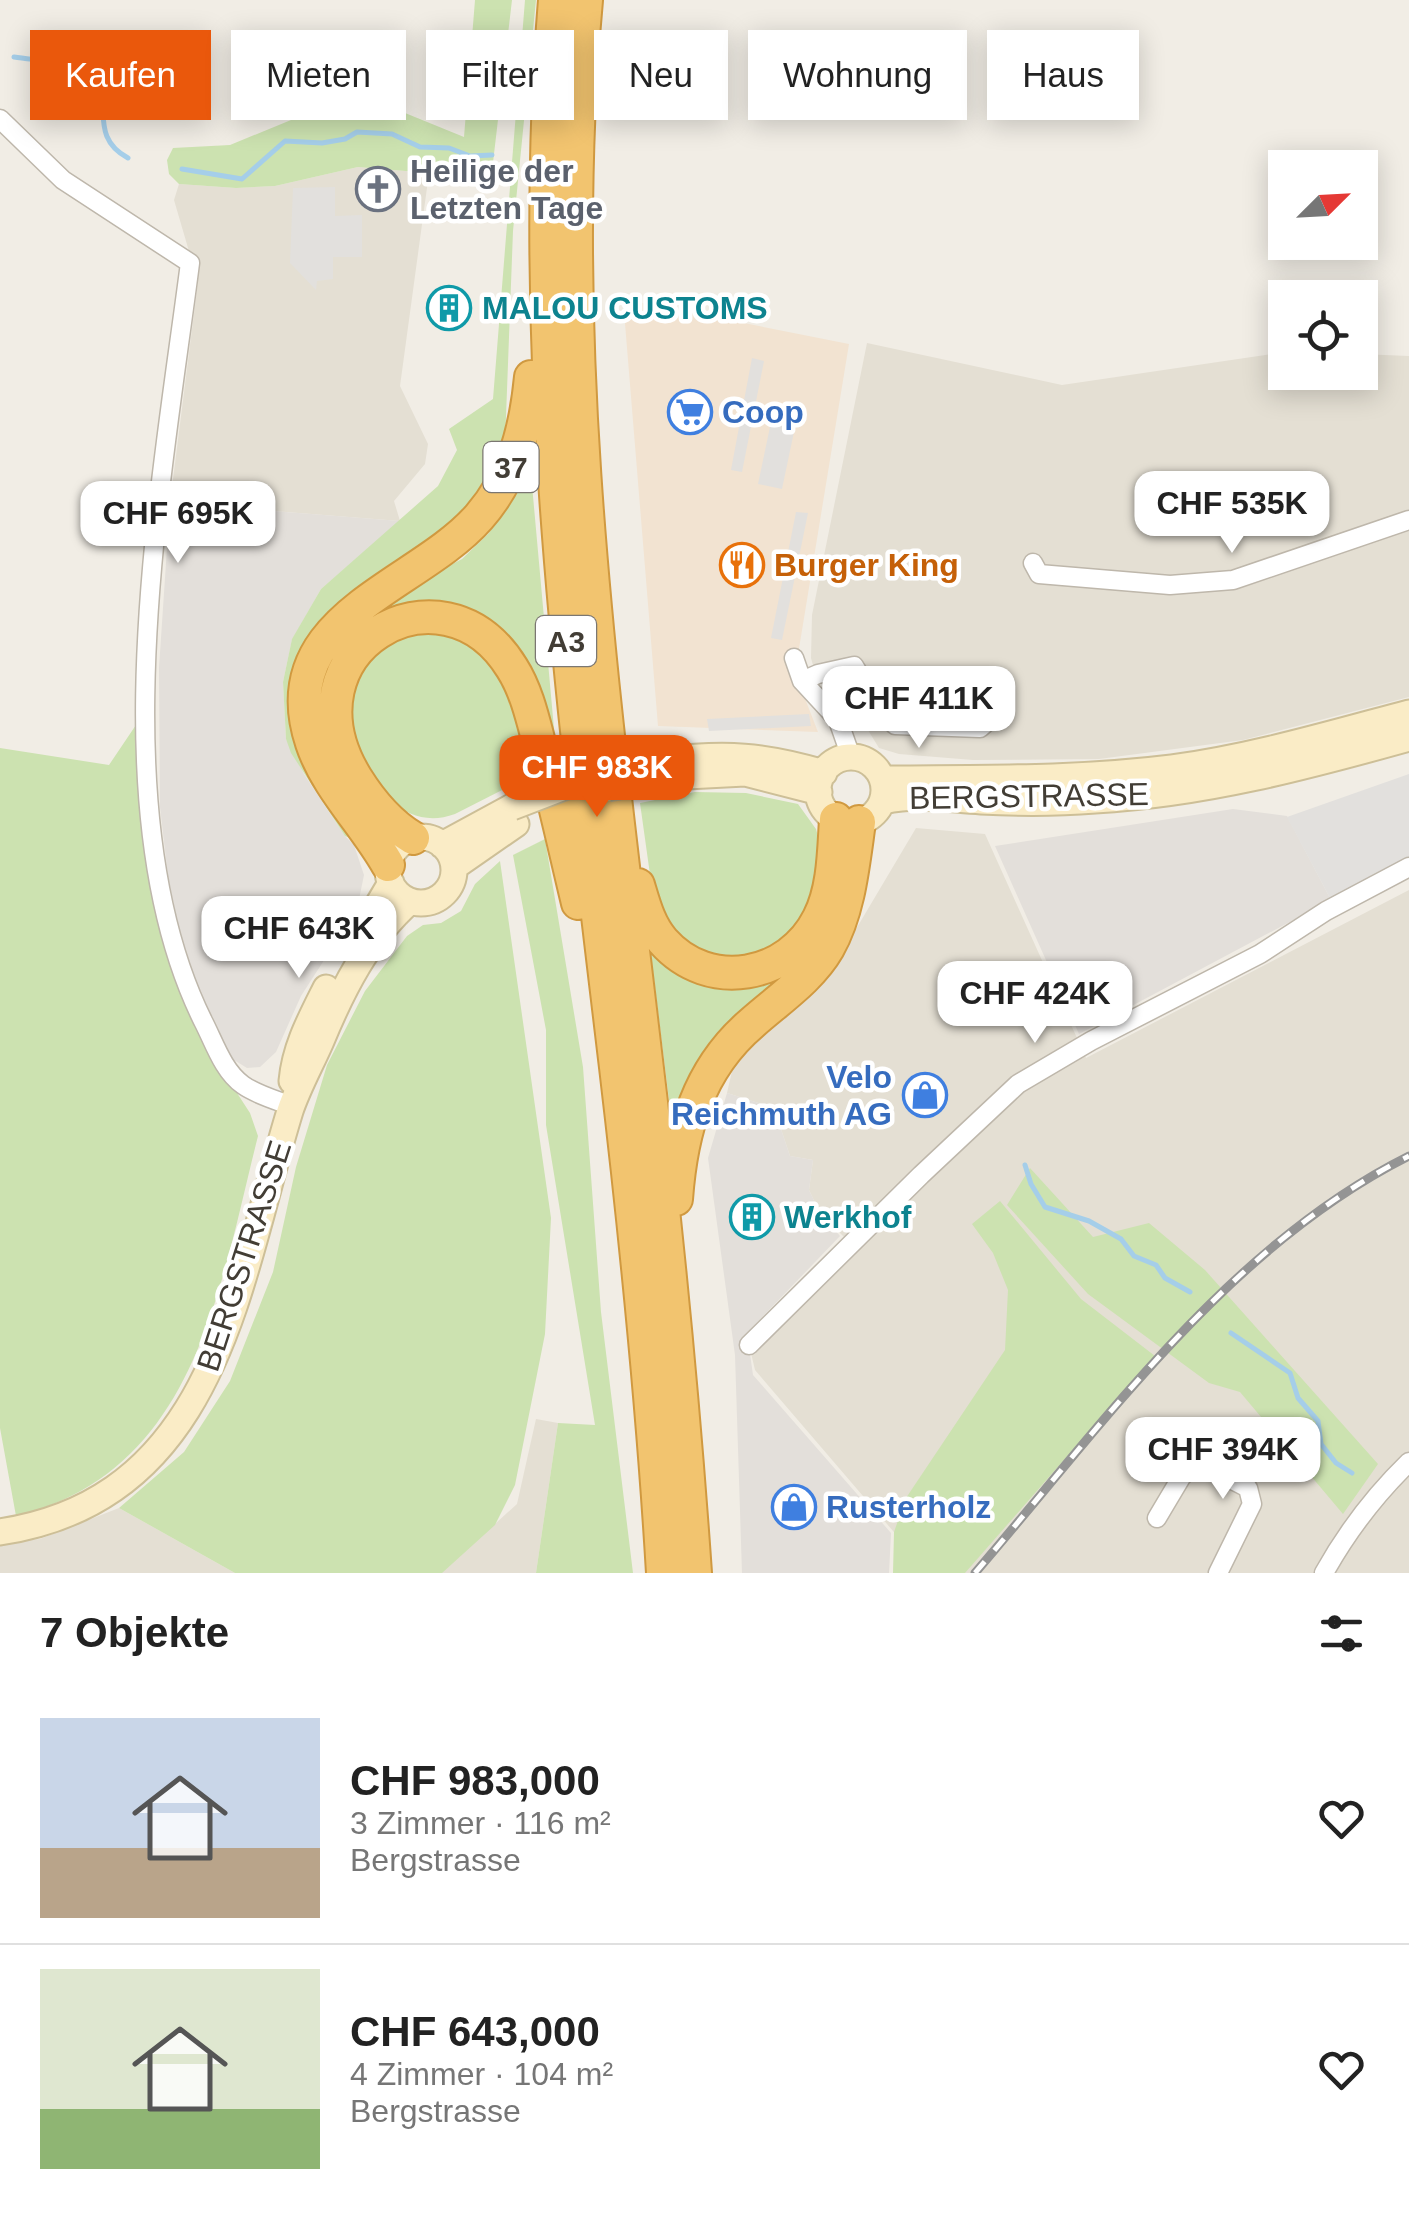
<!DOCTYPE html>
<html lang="de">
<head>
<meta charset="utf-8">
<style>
	:root { --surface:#fff; --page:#f2f2f2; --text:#222; --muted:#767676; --line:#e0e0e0; --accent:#ea580c }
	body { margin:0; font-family:Arial,sans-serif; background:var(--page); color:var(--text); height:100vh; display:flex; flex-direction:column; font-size:38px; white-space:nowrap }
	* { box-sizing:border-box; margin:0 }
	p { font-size:32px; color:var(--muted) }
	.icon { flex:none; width:55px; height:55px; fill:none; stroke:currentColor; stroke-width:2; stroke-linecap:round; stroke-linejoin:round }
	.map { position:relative; height:1573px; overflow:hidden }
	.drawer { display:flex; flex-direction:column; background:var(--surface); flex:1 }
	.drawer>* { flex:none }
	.guide { position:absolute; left:30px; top:30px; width:1350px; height:90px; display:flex; gap:20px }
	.needle { width:65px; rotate:66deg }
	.tools { position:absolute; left:1268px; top:150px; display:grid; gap:20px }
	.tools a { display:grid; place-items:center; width:110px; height:110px; border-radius:0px; background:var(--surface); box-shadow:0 5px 25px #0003; font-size:50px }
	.price { position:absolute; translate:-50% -85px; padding:0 22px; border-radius:20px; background:#fff; color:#222; font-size:32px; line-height:65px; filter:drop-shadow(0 2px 5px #0008) }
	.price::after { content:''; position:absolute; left:50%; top:60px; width:30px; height:22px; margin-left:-15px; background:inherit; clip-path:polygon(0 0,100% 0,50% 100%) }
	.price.current { background:var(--accent); color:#fff }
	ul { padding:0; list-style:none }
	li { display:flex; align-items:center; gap:30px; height:250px; padding:0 40px }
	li+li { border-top:2px solid var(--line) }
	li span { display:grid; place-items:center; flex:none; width:280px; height:200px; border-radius:0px; color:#555 }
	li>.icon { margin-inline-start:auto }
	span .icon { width:120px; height:120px; fill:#fffc; stroke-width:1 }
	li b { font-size:42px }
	h2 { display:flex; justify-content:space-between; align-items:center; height:120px; padding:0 40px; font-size:42px }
	.chip { padding:0 35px; border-radius:0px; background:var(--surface); box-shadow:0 5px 25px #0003; font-size:35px; line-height:90px }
	.chip.current { background:var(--accent); color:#fff }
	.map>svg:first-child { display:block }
	.residential { fill:#e4dfd3 }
	.commercial { fill:#f2e3d1 }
	.industrial { fill:#e3dfda }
	.green { fill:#cce2b0 }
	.parking { fill:#e2e0dd }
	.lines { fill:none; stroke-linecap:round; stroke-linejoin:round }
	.stream { stroke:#a5cee9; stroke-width:5 }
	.minor-casing { stroke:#beb7ab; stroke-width:21 }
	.secondary-casing { stroke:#cdbf97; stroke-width:29 }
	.motorway-casing { stroke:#d09940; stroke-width:36 }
	.minor { stroke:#fff; stroke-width:18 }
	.secondary { stroke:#faecc6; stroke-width:25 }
	.motorway { stroke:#f2c46f; stroke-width:32 }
	.rail-casing { stroke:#949494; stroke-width:9 }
	.rail { stroke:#fff; stroke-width:5; stroke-dasharray:15; stroke-linecap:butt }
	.secondary-bridge-casing { stroke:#cdbf97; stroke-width:29; stroke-linecap:butt }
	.secondary-bridge { stroke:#faecc6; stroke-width:25 }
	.labels { text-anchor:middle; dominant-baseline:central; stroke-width:9; stroke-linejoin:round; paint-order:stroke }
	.shield { fill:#fff; stroke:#7b7772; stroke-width:2.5 }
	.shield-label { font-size:30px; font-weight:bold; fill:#423d35 }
	.worship-label { font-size:32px; font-weight:bold; fill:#5b616d; stroke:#fff; text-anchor:start }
	.culture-label { font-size:32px; font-weight:bold; fill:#0d838f; stroke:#fff; text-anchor:start }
	.shop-label { font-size:32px; font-weight:bold; fill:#366cbe; stroke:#fff; text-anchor:start }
	.food-label { font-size:32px; font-weight:bold; fill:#c56008; stroke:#fff; text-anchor:start }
	.street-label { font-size:32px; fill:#423d35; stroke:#fff }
</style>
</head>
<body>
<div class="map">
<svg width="1409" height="1573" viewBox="0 0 1409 1573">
	<rect width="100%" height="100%" fill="#f1ede5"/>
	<path class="residential" d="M358,167L429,173L400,386L428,444L425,464L394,501L400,521L170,503L198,282L174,200L179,184L236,188L275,186Z
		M867,343L1062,385L1285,352V372H1360V354L1409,356V697L1243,740L1099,759L973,760L899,754L879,748L855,709L814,669L811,658L812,615Z
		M916,828L985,834L1086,1058L1409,890V1573H929L755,1370L751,1353L855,1248L820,1213L809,1190L813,1160L790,1156L774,1108L727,1093L735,1058L824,983Z
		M536,1419L558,1423L536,1573H441L517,1504Z
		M119,1508L235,1573H0V1543L40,1539Z"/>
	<path class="commercial" d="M623,299L849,344L795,673L818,732L658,726Z"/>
	<path class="industrial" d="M170,503L400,521L321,589L292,640L283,682L286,739L304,774L345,836L354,845L364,875L357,909L301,996L276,1052L260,1067L247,1068L234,1060L222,1045L183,948L168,876L160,807L159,668Z
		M1233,809L1287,816L1331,900L1079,1034L995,846Z
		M727,1093L774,1108L790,1156L813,1160L809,1190L820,1213L840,1236L747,1333L753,1375L891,1533L889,1573H742L735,1355L708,1158Z"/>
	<path class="green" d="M475,0H512L492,171L429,173L358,167L275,186L236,188L179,184L169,174L167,160L173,148L230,145L308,113L378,102L464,137Z
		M525,0H536L513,231L505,443L486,491L303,662L360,842L345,836L291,753L286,739L283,682L292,639L321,589L438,486L457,450L449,429L493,399Z
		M520,481L532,485L557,762L455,814C403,833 370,783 356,742C353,735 349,727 348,720C345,698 357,644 359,619L392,595L462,559L488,534L508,508Z
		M140,719L167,951L198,1033L250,1113L258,1136C219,1289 196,1472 16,1516L0,1428V748L109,765Z
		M695,792L746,793L798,804L816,829L819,840L827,932L672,1124L649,939L653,896L640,803Z
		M545,839L583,1067L601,1312L633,1573H536L558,1423L595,1425L546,1125V1030L513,855Z
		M500,861L551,1218L545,1334L515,1485L495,1525L442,1573H235L119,1508L184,1452L230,1381L273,1272L296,1167L327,1065L365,991L407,936L423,925L441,923L461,911L475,884Z
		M1030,1168L1093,1237L1149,1223L1205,1270L1378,1464L1343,1514L1240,1392L1209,1383L1088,1294L1007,1205Z
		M1000,1201L1081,1299L1155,1356L965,1573H893L894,1532L906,1498L1005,1350L1008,1290L993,1253L972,1224Z"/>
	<path class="parking" d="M335,187V216L362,215V257H333V279L317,281L316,290L290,263L293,188Z
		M752,358L764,361L742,472L731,470Z
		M775,403L799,408L782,489L758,484Z
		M796,512L808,513L782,640L771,638Z
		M809,714L811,726L709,731L707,719Z
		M1409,774V863L1331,900L1287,817Z"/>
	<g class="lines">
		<path class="stream" d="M14,57C32,60 52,60 70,66C130,84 78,131 128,158
			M182,169L242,179L285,141L322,143L345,139L357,132L392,134L420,147L449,148L470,156L492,155
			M1025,1165L1031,1184L1045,1207L1089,1221L1121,1239L1134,1256L1156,1265L1165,1278L1190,1292
			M1231,1333L1290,1373L1298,1398L1318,1421L1321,1444L1336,1463L1352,1473"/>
		<defs>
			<path id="minor" d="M0,119L63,180L190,263C161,489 99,811 203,1021C214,1042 223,1071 243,1085C257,1095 276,1100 292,1106
				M1033,563L1039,574L1170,585L1233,580L1409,520
				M794,658L802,681L838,720L851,757
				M802,681L818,674L854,666L881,711L895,725L980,728L995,715V692
				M749,1345L921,1175L1018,1084L1091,1041L1260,954L1326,911L1409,867
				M1157,1518L1182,1476L1199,1463L1248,1488L1252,1504L1218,1573
				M1324,1573C1348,1530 1374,1496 1409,1462"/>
			<path id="secondary" d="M818 790a33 33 0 1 1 66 0a33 33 0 1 1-66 0Z
				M664,760C726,753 763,755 824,773
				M667,777L745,773L819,792
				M883,779C979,778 1076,780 1172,768C1253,757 1330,734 1409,713
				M883,801C918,793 946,799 981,801C1019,803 1058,803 1095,800C1204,794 1305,767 1409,738
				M388 870a33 33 0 1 1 66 0a33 33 0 1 1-66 0Z
				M442,845L512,807
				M454,867L516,824
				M359,937L391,883
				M292,1081C295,1047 311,1018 326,988
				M0,1532C218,1499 237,1283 290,1111C298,1087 311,1064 321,1041C342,990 368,938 410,901"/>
			<path id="motorway" d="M555,0C526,358 574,712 616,1067C636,1236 653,1404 663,1573
				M586,0C554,353 604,702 645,1052C666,1225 683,1399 695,1573
				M413,838C388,823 371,802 356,778C278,650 442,554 512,668C528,693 534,725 542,754C555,803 566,853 578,903
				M388,865C365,824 327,788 312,743C270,617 417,588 479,517C514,477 526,429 531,377
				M638,885C644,905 649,925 663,941C709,993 789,978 819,918C834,889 834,851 836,819
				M676,1199C681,1131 698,1069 752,1023C779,999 810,979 828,948C849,911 853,864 859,822"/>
		</defs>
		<use href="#minor" class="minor-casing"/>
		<use href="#secondary" class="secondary-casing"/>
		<use href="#motorway" class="motorway-casing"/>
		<use href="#minor" class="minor"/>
		<use href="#secondary" class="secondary"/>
		<use href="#motorway" class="motorway"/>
		<defs>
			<path id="rail" d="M975,1573C1104,1423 1229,1246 1409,1156"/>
		</defs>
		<use href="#rail" class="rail-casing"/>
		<use href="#rail" class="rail"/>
		<defs>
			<path id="secondary-bridge" d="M608,788L667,777
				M512,807L598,774L664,760"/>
		</defs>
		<use href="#secondary-bridge" class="secondary-bridge-casing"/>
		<use href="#secondary-bridge" class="secondary-bridge"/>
	</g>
	<defs>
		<symbol id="church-ring" viewBox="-11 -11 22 22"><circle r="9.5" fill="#fff" stroke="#6b7280" stroke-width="1.5"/><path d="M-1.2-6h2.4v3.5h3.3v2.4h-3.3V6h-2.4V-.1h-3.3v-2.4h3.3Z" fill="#6b7280"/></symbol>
		<symbol id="building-ring" viewBox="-11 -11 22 22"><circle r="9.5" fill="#fff" stroke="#0f9aa8" stroke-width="1.5"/><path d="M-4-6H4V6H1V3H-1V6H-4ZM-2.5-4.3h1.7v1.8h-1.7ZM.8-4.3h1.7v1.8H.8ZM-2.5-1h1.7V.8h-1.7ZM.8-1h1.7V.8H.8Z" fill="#0f9aa8"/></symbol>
		<symbol id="supermarket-ring" viewBox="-11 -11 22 22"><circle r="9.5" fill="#fff" stroke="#3f7fe0" stroke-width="1.5"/><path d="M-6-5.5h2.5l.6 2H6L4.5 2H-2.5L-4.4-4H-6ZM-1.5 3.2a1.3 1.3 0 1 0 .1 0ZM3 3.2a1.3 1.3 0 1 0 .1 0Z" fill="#3f7fe0"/></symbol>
		<symbol id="restaurant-ring" viewBox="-11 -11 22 22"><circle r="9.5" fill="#fff" stroke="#e8710a" stroke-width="1.5"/><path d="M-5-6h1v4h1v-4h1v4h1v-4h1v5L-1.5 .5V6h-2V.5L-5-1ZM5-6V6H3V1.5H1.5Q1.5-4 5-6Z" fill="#e8710a"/></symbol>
		<symbol id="shop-ring" viewBox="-11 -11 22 22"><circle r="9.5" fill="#fff" stroke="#3f7fe0" stroke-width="1.5"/><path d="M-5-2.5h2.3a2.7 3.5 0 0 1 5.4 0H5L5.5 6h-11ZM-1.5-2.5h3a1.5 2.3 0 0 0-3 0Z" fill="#3f7fe0"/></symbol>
	</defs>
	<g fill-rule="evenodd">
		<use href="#church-ring" x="353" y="164" width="50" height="50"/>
		<use href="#building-ring" x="424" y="283" width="50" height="50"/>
		<use href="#supermarket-ring" x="665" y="387" width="50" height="50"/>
		<use href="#restaurant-ring" x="717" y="540" width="50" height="50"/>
		<use href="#shop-ring" x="900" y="1070" width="50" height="50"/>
		<use href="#building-ring" x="727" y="1192" width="50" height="50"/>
		<use href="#shop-ring" x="769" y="1482" width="50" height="50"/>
	</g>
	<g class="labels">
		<g class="shield">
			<rect x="483.5" y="442" width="55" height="50" rx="8"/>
			<rect x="536" y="616" width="60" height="50" rx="8"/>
		</g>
		<g class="shield-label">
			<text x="511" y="467">37</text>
			<text x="566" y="641">A3</text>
		</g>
		<g class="worship-label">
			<text x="410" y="171">Heilige der<tspan x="410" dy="37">Letzten Tage</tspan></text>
		</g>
		<g class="culture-label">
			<text x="482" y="308">MALOU CUSTOMS</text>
			<text x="784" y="1217">Werkhof</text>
		</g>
		<g class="shop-label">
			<text x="722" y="412">Coop</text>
			<text x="892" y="1077" text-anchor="end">Velo<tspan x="892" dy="37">Reichmuth AG</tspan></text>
			<text x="826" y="1507">Rusterholz</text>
		</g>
		<g class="food-label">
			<text x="774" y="565">Burger King</text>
		</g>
		<g class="street-label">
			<text transform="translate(1029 796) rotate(-1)">BERGSTRASSE</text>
			<text transform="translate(244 1256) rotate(-72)">BERGSTRASSE</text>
		</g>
	</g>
</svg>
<div class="tools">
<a><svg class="needle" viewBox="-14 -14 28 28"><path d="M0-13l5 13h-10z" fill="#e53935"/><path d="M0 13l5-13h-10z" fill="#767676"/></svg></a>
<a><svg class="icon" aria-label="locate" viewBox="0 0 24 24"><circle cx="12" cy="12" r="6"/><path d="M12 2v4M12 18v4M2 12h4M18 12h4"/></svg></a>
</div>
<b class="price" style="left:1232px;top:556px">CHF 535K</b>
<b class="price" style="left:178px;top:566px">CHF 695K</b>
<b class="price" style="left:919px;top:751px">CHF 411K</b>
<b class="price current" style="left:597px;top:820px">CHF 983K</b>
<b class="price" style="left:299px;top:981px">CHF 643K</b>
<b class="price" style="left:1035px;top:1046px">CHF 424K</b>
<b class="price" style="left:1223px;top:1502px">CHF 394K</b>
<div class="guide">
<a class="chip current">Kaufen</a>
<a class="chip">Mieten</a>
<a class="chip">Filter</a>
<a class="chip">Neu</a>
<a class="chip">Wohnung</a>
<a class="chip">Haus</a>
</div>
</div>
<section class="drawer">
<h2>7 Objekte<svg class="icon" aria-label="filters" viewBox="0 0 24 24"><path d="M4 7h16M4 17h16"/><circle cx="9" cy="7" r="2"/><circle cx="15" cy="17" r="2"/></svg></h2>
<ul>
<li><span style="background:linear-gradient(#c9d6e8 65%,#b9a48a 0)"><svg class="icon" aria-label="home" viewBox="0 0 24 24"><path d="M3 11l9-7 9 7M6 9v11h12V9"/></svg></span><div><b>CHF 983,000</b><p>3 Zimmer · 116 m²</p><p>Bergstrasse</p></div><svg class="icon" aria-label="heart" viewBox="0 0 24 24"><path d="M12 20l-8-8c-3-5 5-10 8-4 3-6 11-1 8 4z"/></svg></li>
<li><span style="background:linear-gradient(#dfe7d0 70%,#8fb573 0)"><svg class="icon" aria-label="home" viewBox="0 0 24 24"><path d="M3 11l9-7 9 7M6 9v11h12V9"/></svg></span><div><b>CHF 643,000</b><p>4 Zimmer · 104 m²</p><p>Bergstrasse</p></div><svg class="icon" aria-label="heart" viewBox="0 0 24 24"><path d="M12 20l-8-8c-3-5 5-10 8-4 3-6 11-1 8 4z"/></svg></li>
</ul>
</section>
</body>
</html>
